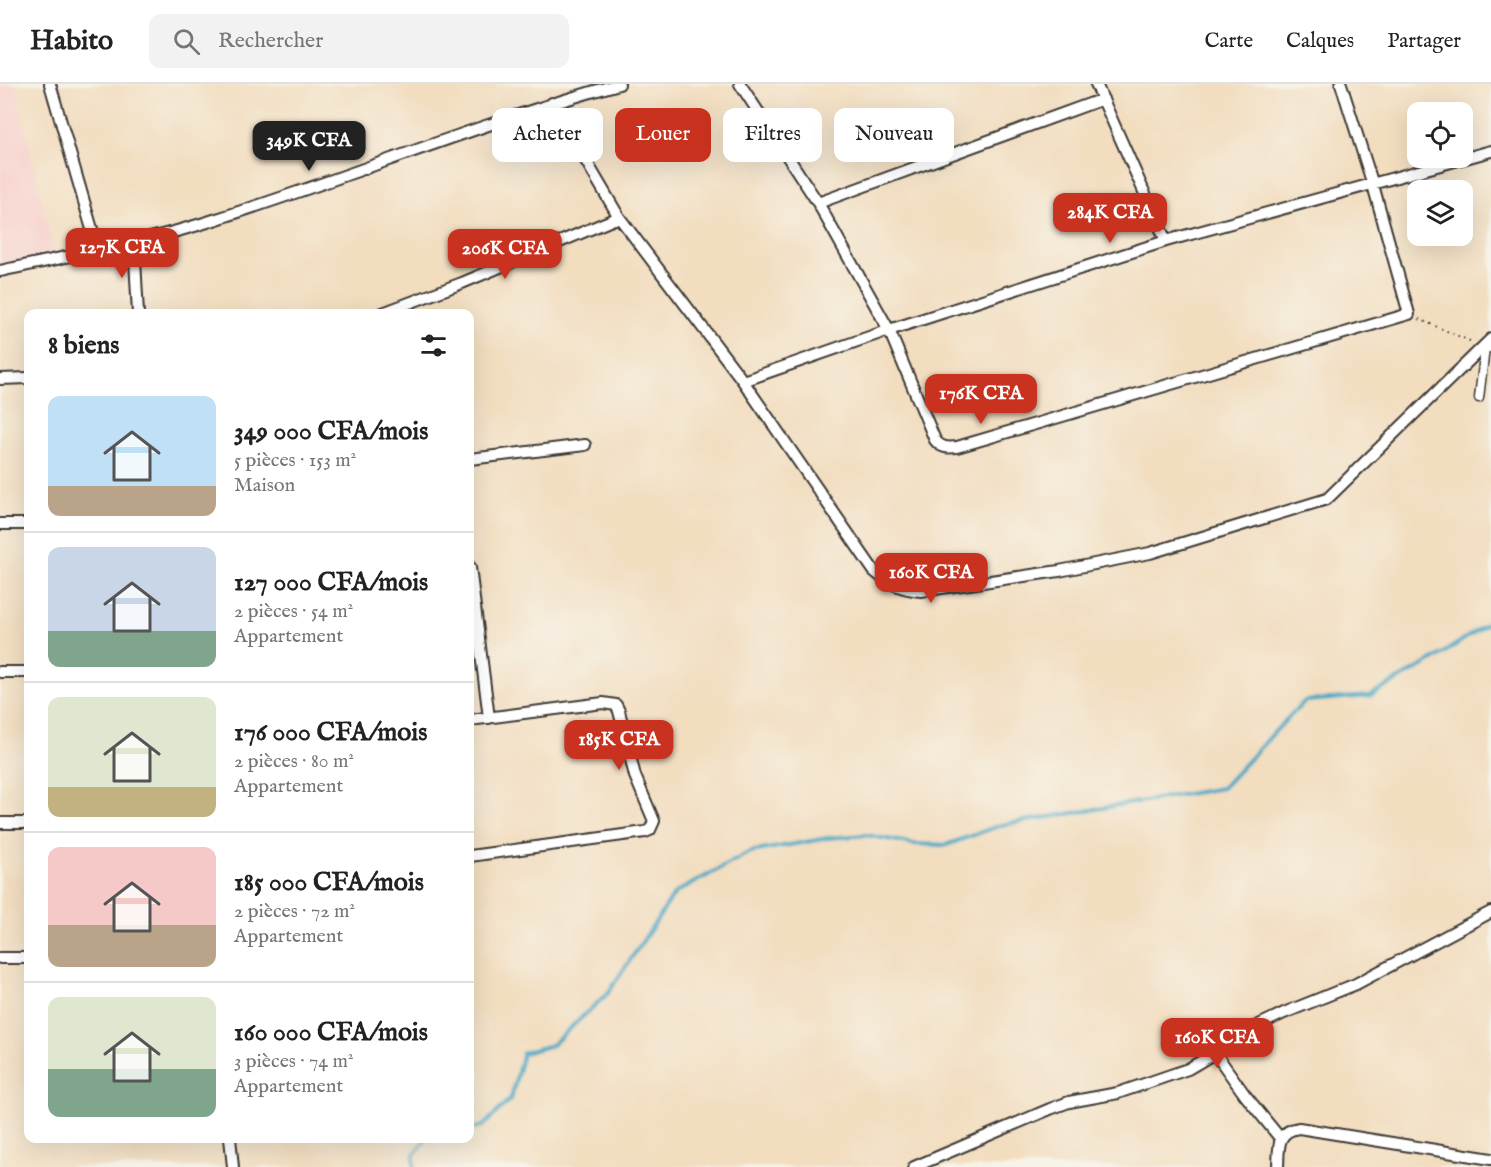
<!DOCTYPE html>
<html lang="fr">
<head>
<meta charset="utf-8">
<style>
	:root { --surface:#fff; --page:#f2f2f2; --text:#222; --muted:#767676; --line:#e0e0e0; --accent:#c8321e }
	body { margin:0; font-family:"IM FELL English",serif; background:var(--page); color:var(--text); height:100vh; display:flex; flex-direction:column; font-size:22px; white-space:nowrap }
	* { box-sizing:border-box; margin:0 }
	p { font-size:20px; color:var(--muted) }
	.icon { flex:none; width:33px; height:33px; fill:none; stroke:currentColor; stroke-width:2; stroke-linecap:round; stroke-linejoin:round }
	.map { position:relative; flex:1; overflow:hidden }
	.sheet { position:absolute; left:24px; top:225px; width:450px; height:834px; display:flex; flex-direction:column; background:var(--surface); border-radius:12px; box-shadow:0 6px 24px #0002 }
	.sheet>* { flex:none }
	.top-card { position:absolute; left:492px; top:24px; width:570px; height:54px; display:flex; gap:12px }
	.controls { position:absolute; left:1407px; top:18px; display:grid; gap:12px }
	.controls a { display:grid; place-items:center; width:66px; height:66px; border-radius:12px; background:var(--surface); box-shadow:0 6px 24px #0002; font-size:30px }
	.price { position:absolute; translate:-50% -51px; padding:0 14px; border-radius:12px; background:var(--accent); color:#fff; font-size:20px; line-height:39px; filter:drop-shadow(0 2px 3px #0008) }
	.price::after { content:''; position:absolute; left:50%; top:36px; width:18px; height:14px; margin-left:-9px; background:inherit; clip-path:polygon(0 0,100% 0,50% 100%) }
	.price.active { background:#222; color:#fff }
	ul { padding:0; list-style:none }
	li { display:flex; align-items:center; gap:18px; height:150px; padding:0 24px }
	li+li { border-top:2px solid var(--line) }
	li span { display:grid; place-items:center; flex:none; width:168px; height:120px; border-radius:12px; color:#555 }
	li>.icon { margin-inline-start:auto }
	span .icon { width:72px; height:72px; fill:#fffc; stroke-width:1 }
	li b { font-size:26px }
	h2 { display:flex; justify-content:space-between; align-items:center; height:72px; padding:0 24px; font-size:26px }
	.chip { padding:0 21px; border-radius:12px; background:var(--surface); box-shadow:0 6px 24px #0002; font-size:21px; line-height:54px }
	.chip.active { background:var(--accent); color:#fff }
	header { display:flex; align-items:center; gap:36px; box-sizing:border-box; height:84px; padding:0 30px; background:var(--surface); border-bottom:2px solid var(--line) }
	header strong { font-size:28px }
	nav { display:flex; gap:33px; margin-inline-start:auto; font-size:21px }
	.search { width:420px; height:54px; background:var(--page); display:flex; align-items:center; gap:15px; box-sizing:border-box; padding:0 21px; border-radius:12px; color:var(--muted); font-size:22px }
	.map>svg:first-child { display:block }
	.built { fill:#f7d0ca }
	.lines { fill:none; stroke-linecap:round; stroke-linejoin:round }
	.stream { stroke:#44a6c4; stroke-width:4 }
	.pedestrian-casing { stroke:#3c3934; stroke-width:11 }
	.minor-casing { stroke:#3c3934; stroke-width:14 }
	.path { stroke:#3c3934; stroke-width:2; stroke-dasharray:1.5 4.5; stroke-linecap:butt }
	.pedestrian { stroke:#fff; stroke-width:8 }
	.minor { stroke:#fff; stroke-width:10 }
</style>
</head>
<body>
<header>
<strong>Habito</strong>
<div class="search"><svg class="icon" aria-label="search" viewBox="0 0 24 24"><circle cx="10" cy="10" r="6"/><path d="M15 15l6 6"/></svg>Rechercher</div>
<nav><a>Carte</a><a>Calques</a><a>Partager</a></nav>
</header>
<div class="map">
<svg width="1491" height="1083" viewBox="0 0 1491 1083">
	<rect width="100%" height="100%" fill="#f7f3e8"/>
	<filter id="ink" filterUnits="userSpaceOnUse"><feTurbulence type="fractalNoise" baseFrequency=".0167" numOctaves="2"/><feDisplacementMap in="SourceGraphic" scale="12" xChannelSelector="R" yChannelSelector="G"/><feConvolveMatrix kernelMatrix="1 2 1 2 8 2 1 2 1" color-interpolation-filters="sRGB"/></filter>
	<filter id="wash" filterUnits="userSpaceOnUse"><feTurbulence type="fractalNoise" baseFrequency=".008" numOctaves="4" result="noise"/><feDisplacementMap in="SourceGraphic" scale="24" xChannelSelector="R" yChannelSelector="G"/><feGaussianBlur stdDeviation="1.35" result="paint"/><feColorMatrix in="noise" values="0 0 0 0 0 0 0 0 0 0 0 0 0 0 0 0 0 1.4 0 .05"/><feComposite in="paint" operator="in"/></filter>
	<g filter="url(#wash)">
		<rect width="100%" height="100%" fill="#f2ddbf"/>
		<path class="built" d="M0,0H15L55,173L0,183Z"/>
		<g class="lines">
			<path class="stream" d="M470,1045L483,1042L511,1014L523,969L552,961L608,909L675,809L750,768L828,754L866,751L914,760L946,761L1001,741L1222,704L1284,638L1305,617L1370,612L1436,574L1488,539L1491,534
				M414,1083V1070L428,1054"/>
		</g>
	</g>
	<g filter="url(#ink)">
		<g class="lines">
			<defs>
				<path id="pedestrian" d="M1479,314L1485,264H1491"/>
				<path id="minor" d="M50,0L98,166
					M740,0L818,119L889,246L935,356C941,364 947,364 957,363L1409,230L1373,101L1341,0
					M1096,0L1166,157
					M552,19L619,133L743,297L874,487C889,500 901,505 921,507L1059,487L1150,469L1327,415L1491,255
					M818,119L1103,15
					M134,158L138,230
					M0,187C73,171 147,158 217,135C352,92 483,38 619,0
					M380,230L462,199L619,133
					M0,295L28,294
					M743,297L889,246L1166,157L1491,67
					M470,375L585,361
					M0,440H28
					M470,483L489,634
					M0,588H28
					M470,636L603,619L616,621L619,627L635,692L654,737L650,746L645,748L470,772
					M0,739H28
					M0,874H28
					M1215,969L1245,1011L1280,1054
					M230,1054L233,1083
					M914,1083L1050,1025L1069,1018L1118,1009L1188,985L1215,969L1238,951L1284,929L1356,900L1491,828
					M1278,1083C1279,1064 1276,1047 1299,1044L1491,1075"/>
			</defs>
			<use href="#pedestrian" class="pedestrian-casing"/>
			<use href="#minor" class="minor-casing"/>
			<path class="path" d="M1419,235L1472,258"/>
			<use href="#pedestrian" class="pedestrian"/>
			<use href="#minor" class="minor"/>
		</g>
	</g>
</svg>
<div class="controls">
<a><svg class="icon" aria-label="locate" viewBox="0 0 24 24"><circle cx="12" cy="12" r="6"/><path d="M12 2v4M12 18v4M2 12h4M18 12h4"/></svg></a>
<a><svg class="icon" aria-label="layers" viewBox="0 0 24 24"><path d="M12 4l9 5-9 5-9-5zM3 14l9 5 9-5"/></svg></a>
</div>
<b class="price active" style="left:309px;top:88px">349K CFA</b>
<b class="price" style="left:1110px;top:160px">284K CFA</b>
<b class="price" style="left:122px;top:195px">127K CFA</b>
<b class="price" style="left:505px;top:196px">206K CFA</b>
<b class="price" style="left:981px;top:341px">176K CFA</b>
<b class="price" style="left:931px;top:520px">160K CFA</b>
<b class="price" style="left:619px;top:687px">185K CFA</b>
<b class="price" style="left:1217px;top:985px">160K CFA</b>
<div class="top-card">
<a class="chip">Acheter</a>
<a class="chip active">Louer</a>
<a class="chip">Filtres</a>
<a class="chip">Nouveau</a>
</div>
<section class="sheet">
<h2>8 biens<svg class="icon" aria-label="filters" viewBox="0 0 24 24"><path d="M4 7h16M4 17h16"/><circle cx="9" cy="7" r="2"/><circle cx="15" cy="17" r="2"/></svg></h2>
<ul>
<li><span style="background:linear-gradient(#bfe0f5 75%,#b9a48a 0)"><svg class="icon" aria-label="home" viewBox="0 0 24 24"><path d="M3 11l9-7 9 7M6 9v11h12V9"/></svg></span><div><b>349 000 CFA/mois</b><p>5 pièces · 153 m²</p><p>Maison</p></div></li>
<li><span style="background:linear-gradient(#c9d6e8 70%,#7fa58c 0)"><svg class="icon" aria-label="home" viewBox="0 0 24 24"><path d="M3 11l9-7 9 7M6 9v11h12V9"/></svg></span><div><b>127 000 CFA/mois</b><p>2 pièces · 54 m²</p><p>Appartement</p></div></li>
<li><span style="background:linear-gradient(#dfe7d0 75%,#c2b280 0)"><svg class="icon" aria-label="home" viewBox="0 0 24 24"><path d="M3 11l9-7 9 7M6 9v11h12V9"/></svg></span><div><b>176 000 CFA/mois</b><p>2 pièces · 80 m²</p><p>Appartement</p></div></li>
<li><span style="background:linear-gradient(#f6c9c9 65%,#b9a48a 0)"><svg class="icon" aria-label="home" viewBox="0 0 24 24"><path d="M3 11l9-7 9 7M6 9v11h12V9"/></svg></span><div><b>185 000 CFA/mois</b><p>2 pièces · 72 m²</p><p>Appartement</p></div></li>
<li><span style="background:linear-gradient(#dfe7d0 60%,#7fa58c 0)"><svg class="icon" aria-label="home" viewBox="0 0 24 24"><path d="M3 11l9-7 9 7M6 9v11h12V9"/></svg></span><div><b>160 000 CFA/mois</b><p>3 pièces · 74 m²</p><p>Appartement</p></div></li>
</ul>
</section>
</div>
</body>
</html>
